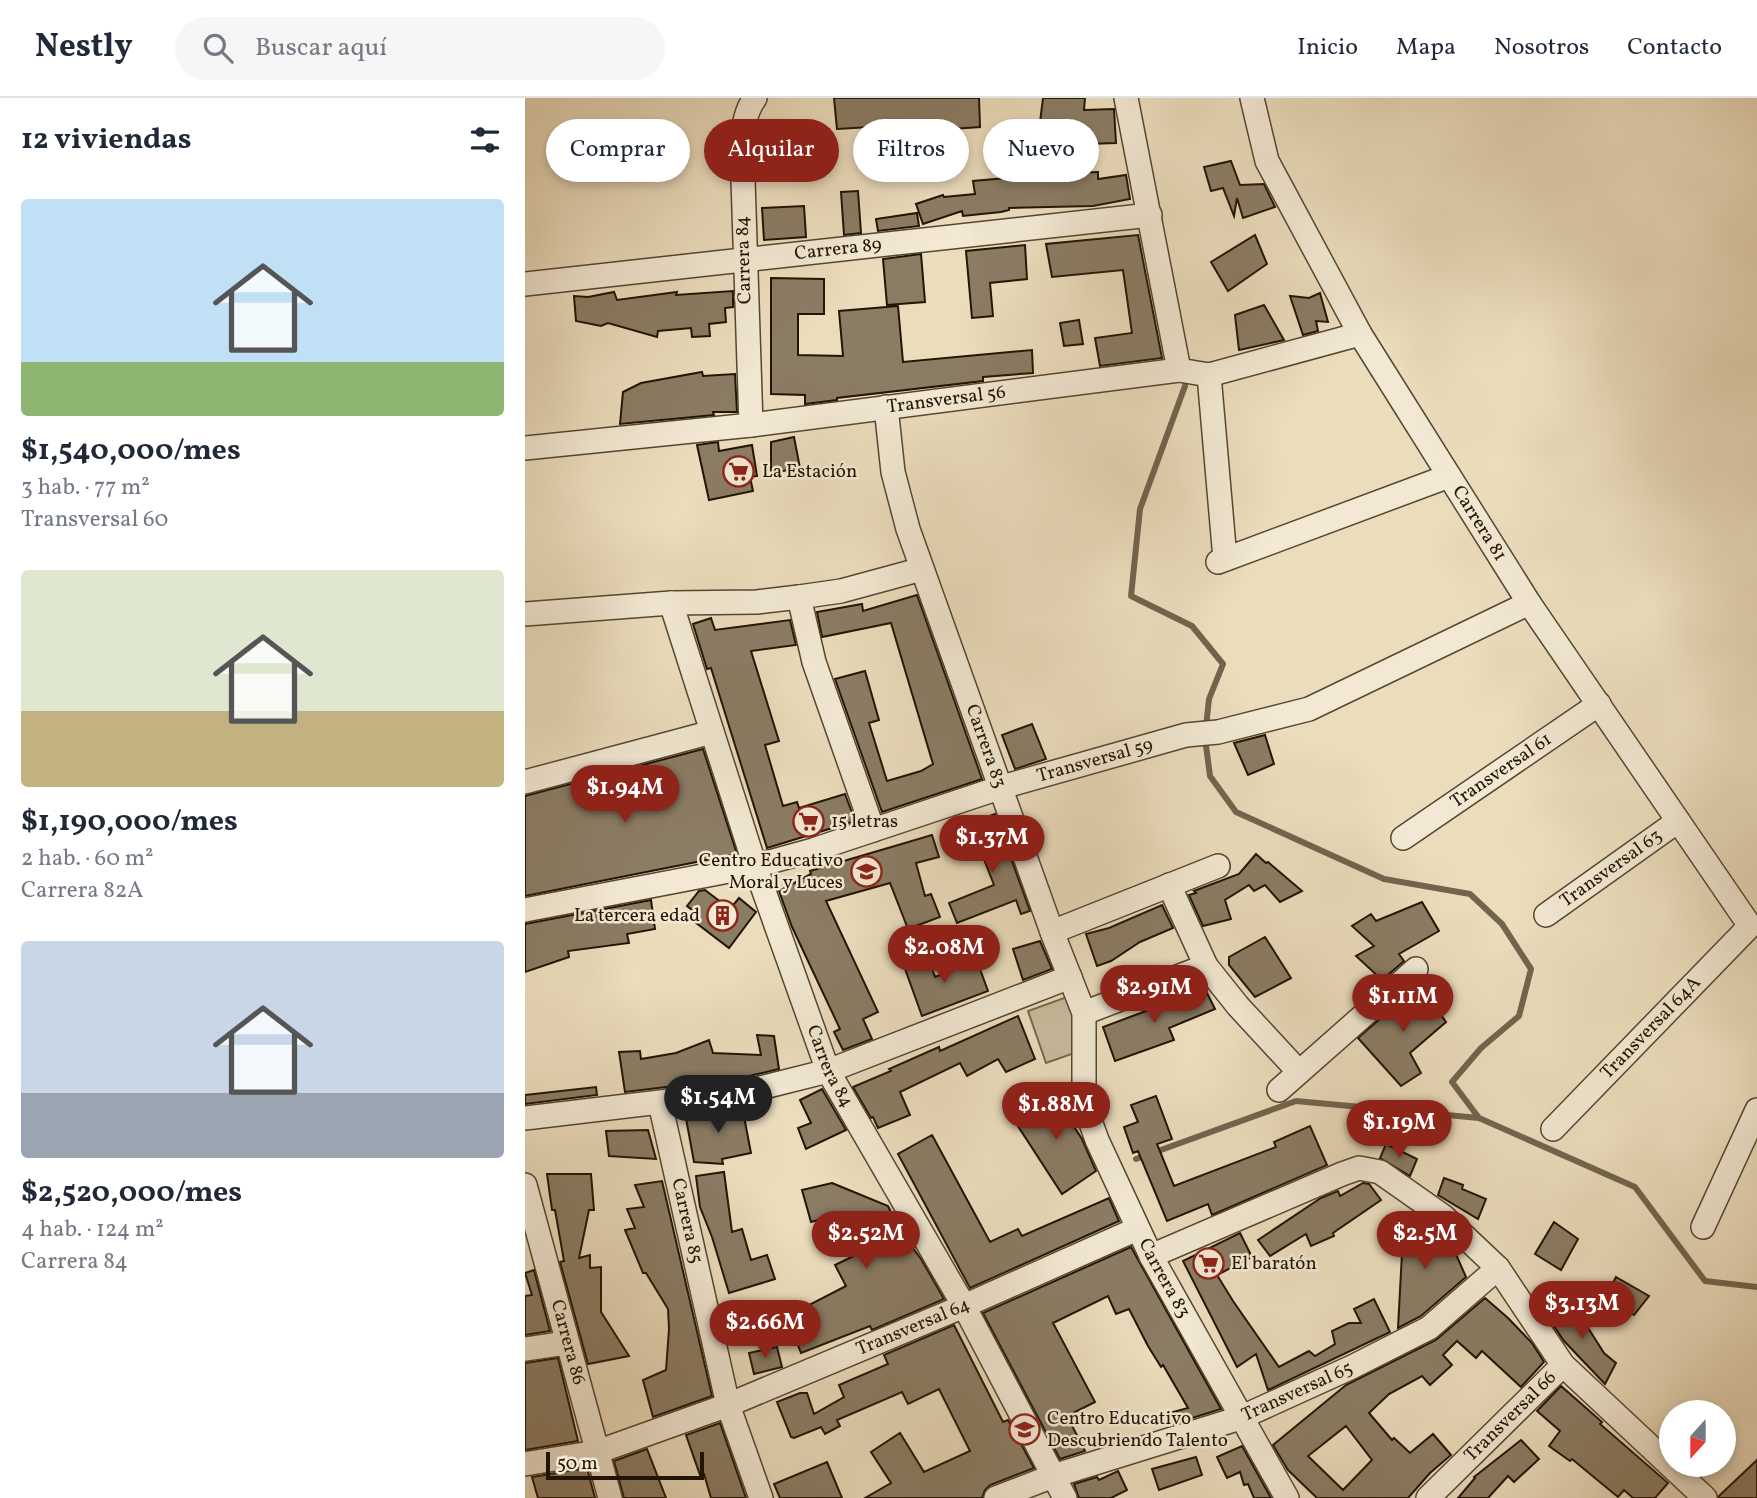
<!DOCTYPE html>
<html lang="es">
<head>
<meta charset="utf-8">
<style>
	:root { --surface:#fff; --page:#f6f6f7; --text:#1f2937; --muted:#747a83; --line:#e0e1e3; --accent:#8f2418 }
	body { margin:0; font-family:Vollkorn,serif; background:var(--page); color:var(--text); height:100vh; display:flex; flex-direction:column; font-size:26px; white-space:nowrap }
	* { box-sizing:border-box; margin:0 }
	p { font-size:23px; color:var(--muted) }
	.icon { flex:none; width:38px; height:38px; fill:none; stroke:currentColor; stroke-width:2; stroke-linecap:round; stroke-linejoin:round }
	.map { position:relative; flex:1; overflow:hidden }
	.side { display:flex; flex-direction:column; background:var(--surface); width:525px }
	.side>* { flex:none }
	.top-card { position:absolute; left:21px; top:21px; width:665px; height:63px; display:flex; gap:14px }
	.needle { width:46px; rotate:201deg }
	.controls { position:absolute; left:1134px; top:1302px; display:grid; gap:14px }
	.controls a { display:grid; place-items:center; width:77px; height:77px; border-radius:50%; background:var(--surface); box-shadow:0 4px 10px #0003; font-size:35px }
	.scale { position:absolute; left:21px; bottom:18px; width:158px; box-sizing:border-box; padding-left:7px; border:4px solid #221504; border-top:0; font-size:19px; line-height:24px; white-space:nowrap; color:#221504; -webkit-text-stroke:5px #f2e8d3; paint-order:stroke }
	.price { position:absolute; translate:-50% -60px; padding:0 16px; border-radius:24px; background:var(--accent); color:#fff; font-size:23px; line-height:46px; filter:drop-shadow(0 2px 4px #0008) }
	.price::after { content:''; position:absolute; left:50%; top:42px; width:21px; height:16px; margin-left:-10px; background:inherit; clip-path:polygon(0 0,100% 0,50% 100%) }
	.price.active { background:#222; color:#fff }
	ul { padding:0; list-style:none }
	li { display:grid; align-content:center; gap:14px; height:371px; padding:0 21px }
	li span { display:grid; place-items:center; height:217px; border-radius:7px; color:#555 }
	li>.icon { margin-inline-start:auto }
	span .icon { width:126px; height:126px; fill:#fffc; stroke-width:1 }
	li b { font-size:30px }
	h2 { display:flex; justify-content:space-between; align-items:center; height:84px; padding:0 21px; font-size:30px }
	.chip { padding:0 24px; border-radius:32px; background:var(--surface); box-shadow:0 4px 10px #0003; font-size:24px; line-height:63px }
	.chip.active { background:var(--accent); color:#fff }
	header { display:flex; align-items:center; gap:42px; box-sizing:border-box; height:98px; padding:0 35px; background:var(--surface); border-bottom:2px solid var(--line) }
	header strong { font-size:33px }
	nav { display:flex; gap:38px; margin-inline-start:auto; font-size:24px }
	.search { width:490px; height:63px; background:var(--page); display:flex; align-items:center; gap:18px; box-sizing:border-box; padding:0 24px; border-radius:38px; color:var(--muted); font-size:26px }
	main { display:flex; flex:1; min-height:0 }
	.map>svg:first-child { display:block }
	.green { fill:#c9ba9d; stroke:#766850; stroke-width:2 }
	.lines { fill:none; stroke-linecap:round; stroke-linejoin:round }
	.stream { stroke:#72644d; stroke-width:6 }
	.building { fill:#8b7c64; stroke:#221504; stroke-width:2; fill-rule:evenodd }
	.street-casing { stroke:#544732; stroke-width:26 }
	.street { stroke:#f2e8d3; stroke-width:23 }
	.labels { text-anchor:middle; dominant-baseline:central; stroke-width:5; stroke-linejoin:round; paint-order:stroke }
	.street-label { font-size:19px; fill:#221504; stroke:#f2e8d3 }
	.poi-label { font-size:19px; fill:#221504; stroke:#f2e8d3; text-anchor:start }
</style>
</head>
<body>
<header>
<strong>Nestly</strong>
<div class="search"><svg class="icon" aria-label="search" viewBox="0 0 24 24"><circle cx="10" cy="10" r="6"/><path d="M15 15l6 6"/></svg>Buscar aquí</div>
<nav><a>Inicio</a><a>Mapa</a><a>Nosotros</a><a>Contacto</a></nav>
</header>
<main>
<section class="side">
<h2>12 viviendas<svg class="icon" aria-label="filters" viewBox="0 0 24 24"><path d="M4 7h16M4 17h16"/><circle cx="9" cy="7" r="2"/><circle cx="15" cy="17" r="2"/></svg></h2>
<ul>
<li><span style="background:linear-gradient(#bfe0f5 75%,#8fb573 0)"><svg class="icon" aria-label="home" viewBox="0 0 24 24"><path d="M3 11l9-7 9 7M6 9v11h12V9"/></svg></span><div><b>$1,540,000/mes</b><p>3 hab. · 77 m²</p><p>Transversal 60</p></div></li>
<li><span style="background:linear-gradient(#dfe7d0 65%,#c2b280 0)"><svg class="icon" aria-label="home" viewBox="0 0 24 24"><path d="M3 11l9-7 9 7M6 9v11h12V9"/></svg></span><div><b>$1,190,000/mes</b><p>2 hab. · 60 m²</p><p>Carrera 82A</p></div></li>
<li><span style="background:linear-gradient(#c9d6e8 70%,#9aa5b1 0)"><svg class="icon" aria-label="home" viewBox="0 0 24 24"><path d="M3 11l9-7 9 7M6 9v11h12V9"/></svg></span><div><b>$2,520,000/mes</b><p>4 hab. · 124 m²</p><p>Carrera 84</p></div></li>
</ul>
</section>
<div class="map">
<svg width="1232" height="1400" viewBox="0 0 1232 1400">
	<rect width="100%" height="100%" fill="#ebdcbc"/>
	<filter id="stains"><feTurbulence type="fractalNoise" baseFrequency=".00286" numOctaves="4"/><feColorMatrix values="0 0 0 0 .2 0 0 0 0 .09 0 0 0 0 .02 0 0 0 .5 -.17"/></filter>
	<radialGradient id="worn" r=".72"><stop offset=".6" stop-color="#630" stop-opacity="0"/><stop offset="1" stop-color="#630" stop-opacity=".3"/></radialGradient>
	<path class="green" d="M542,899L561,951L521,965L503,913Z"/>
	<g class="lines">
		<path class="stream" d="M660,288L615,411L606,498L667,528L698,566L684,601L681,629
			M680,640L685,678L711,714L859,781L945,796L977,826L1006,871L994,918L956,950L927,984L954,1020
			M611,1061L771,1003L954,1020L1110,1089L1180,1183L1232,1189"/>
	</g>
	<path class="building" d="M309,0H454L455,29L382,34L380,27L312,31Z
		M518,0H560L559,12L589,11L591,45L562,46L561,29L515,24Z
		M481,36H495L497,77L573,74V81L601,77L605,101L568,108L484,110V112L476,114L438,118L437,113L398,126L391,106L418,97L419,99L450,96L448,83L481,80Z
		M275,39L276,71H249L248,40Z
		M706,63L715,87L739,86L750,109L718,120L712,100L709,118L698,90L686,93L679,69Z
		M333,93L336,135L319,137L316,94Z
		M279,108L281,139L239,142L237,110Z
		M392,115L394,128L353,133L351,121Z
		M613,137L637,260L575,268L570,240L607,235L598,172L527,179L521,146Z
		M730,137L742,166L703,193L686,164Z
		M500,147L502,181L465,185L468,218L447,220L441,153Z
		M396,156L400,204L362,207L358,161Z
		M246,180L299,181V216H273V257L318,258L314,213L373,208L378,264L507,252L508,275L458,279V283L312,300V302L280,306V297L246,296Z
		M208,193V209L200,210L201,224L184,226L185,238L167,239L166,230L133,233L132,239L83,225L76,228L51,223L49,198L63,199L89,194L92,202L152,194L151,197Z
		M795,195L803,224L791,223L793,233L778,237L765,198L784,200Z
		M739,207L759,242L714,252L710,217Z
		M554,222L558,246L539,248L535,225Z
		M177,274L178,278L210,276L212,314H188L189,317L95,326L98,294L116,285Z
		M269,339L275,370L246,375V344Z
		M193,344L194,353L227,347L232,378L225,379L228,393L184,402L172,347Z
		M392,497L457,681L357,714L310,581L340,573L354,622L344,625L362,683L396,673L408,666L366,525L297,539L292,514L337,506L338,513Z
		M186,520L190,532L265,522L271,547L226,553L254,643L240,647L258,708L272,704L274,710L320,696L330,723L242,750L186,570L182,571L168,526Z
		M507,626L521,661L490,671L477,637Z
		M740,637L749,666L723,677L709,645Z
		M178,651L212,756L0,798V698Z
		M470,716L505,813L496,816L491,802L432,825L424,805L469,787L445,725Z
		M407,737L414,759L391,765L400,798L406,796L415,819L383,831L365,785L301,803L353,914L338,921L347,941L318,952L309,934L315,931L267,829L254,793L286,776L285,773Z
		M731,756L741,765L743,764L777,793L755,804L740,787L729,793L724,787L700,802L706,821L678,828L664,797L671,795L669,793L714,776Z
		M180,792L205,811L214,800L231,814L204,850L166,821L171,815L162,808L174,793Z
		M126,802L130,831L102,836L104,845L43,853L44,859L0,874V826Z
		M897,804L914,833L874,856L879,863L857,882L831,858L849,848L827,828L846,816L851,823Z
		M637,807L648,830L615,844L586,863L572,868L561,836L584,830Z
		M740,839L766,880L730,899L704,867V859Z
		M515,843L527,871L498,882L488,851Z
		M403,859L410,879L452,863L463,893L397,918L379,868Z
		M895,886L921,924L885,955L896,975L876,988L833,940Z
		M680,891L690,911L644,930L649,942L590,963L578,929Z
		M493,918L510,961L481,974L473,961L442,978L435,965L375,994L385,1017L353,1030L348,1019L346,1020L328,989L366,973L364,971L414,949L415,953Z
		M232,937L249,938L254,971L216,980L100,994L94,954L115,953L116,961L151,955L184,942L188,955L236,957Z
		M71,989L72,997L0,1006V997Z
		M297,991L321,1032L281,1051L273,1030L286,1025L275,1002Z
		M526,994L557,1041L571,1073L537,1096L487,1019Z
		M631,998L647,1041L632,1046L649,1088L751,1049L749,1044L785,1028L802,1067L687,1117L683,1106L642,1123L613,1053L608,1055L599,1029L613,1024L606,1007Z
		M217,1008L226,1055L197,1061L198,1066L169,1064L160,1015Z
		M123,1032L131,1061L84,1058L81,1033Z
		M407,1037L465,1144L493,1131L497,1138L584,1100L594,1123L445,1190L373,1056Z
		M861,1046L892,1061L885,1078L855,1060Z
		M199,1074L207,1134L217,1131L226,1162L242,1157L250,1181L204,1195L187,1139L175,1109L171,1078Z
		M22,1076H66L69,1112H64L54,1160L65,1157V1170L76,1169V1214L104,1258L63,1266L35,1164L39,1163L30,1112H27Z
		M919,1080L938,1087L937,1091L961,1101L953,1121L913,1097Z
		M137,1083L187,1298L128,1319L118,1282L141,1272L144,1231L143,1211L121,1175H118L100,1132L110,1130L102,1111L119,1109L110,1087Z
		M307,1085L363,1108L375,1133L396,1161L419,1201L347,1232L345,1228L276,1255L266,1229L293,1219L284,1207L321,1188L310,1167L339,1153L319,1115L286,1124L277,1092Z
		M838,1085L844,1086L856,1102L808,1135L809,1138L786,1148L781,1136L745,1158L733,1142L796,1100L813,1093L815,1098Z
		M1029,1124L1053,1141L1036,1172L1010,1156Z
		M904,1125L926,1145L941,1179L896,1218L873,1230L877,1155L865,1144L881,1128L892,1139Z
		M715,1135L727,1159L692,1177L708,1203L754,1269L784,1253L790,1258L810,1246L807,1233L824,1225H836L829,1211L849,1201L865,1234L743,1292L731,1256L712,1269L658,1163Z
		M606,1149L696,1311L645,1327L641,1316L663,1310L638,1267L636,1269L623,1248L604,1211L591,1216L583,1198L528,1225L570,1304L542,1318L560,1353L535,1361L458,1215Z
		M9,1172L25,1233L0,1237V1198L7,1197L0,1175Z
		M1091,1179L1124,1198L1109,1217L1081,1199Z
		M960,1200L983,1220L1007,1245L1019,1264L996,1289L957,1253L951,1260L932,1243L918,1257L927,1267L905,1287L897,1278L864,1296L844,1315L867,1342L869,1340L885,1355L908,1336L926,1357L905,1375L883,1400H792L763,1372L748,1347L821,1287L911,1242ZM821,1328L847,1362L818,1392L783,1358Z
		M1038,1203L1062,1223L1060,1225L1079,1255L1091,1265L1080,1286L1039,1243L1024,1221Z
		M429,1227L478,1324L483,1322L509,1370L465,1387L460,1392L457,1400H340L366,1385L346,1354L375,1335L399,1374L445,1353L414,1291L383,1306L377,1294L312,1322L315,1328L300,1336L296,1329L269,1340L266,1339L252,1304L275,1295H282L289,1316L319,1299L314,1287L363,1266L359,1257Z
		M252,1249L257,1269L229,1276L224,1255Z
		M33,1260L53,1343L0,1352V1265Z
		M1036,1288L1077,1324L1075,1326L1143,1385L1130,1400H1108L1099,1392L1093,1399L1047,1361L1045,1363L1024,1348L1035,1333L1012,1313Z
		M195,1325L213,1377L221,1400H186L179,1376L175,1377L161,1337Z
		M996,1342L1014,1361L989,1384L983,1378L963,1400H933L950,1380L949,1379Z
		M717,1348L746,1400H729L723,1386L719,1387L715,1374L702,1380L692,1359Z
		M122,1351L141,1400H99L89,1363Z
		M671,1359L677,1377L634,1392L627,1371Z
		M1232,1362V1400H1194V1398Z
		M302,1364L317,1400H255L249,1386Z
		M62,1370L70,1400H13L7,1379Z
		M593,1373L602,1392L586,1400H554L549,1386L572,1379L574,1382Z"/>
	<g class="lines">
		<defs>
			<g id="street">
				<path d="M601,0L654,272"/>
				<path id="s1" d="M727,0L742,63L835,236L1004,505L1225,828L1028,1031"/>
				<path id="s2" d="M0,186L625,117"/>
				<path d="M684,277L700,461"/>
				<path id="s3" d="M361,309L368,374L383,431L527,834L559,915V989L562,1014L572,1042L626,1158L762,1400"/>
				<path d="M226,327L217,51C218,33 219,15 230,0"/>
				<path id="s4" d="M0,350L226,327L654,272L684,277L835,236"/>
				<path d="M693,464L924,378"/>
				<path d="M274,499L289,564L348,732"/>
				<path id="s5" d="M146,505L230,768L303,973L439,1208L540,1400"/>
				<path d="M0,516L146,505L232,504L274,499L316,493L397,471"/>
				<path d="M0,684L187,634"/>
				<path id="s6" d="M878,740L1074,606"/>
				<path d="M644,787L681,868L713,908L774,974"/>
				<path id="s7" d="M0,812L230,768L288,752L477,689L661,637L693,634L784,611L1004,505"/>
				<path id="s8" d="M1021,817L1153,723"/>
				<path d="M527,834L693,768"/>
				<path d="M559,915L681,868"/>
				<path d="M754,992L891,871"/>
				<path id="s9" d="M135,1005L203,1307L236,1400"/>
				<path d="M0,1020L219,994L303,973L545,879"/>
				<path id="s10" d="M0,1087L85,1400"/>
				<path d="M1178,1129L1232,1012"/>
				<path d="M626,1158L817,1076L834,1070L855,1074L919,1119L973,1170L1038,1267L1180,1400"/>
				<path d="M0,1251L41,1245"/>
				<path id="s11" d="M0,1366L72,1354L203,1307L439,1208L612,1131"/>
				<path id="s12" d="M471,1400L528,1378L715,1320L827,1269L904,1230L973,1170"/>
				<path id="s13" d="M903,1400L1038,1267"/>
			</g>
		</defs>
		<use href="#street" class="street-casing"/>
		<use href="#street" class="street"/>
	</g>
	<defs>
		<symbol id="supermarket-ring" viewBox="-11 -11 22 22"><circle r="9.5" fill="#f2e8d3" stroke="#8f2418" stroke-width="1.5"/><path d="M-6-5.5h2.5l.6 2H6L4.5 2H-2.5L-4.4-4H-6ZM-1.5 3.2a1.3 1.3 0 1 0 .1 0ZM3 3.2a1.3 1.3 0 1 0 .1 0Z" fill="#8f2418"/></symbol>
		<symbol id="school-ring" viewBox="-11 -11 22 22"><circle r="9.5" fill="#f2e8d3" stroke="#8f2418" stroke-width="1.5"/><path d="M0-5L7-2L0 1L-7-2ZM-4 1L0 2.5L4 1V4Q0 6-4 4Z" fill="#8f2418"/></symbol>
		<symbol id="building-ring" viewBox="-11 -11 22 22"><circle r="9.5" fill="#f2e8d3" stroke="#8f2418" stroke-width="1.5"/><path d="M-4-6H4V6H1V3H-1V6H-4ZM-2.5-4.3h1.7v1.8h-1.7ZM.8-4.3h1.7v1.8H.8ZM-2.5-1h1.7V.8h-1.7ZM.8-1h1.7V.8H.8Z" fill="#8f2418"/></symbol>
	</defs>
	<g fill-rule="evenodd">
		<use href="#supermarket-ring" x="196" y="356" width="35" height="35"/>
		<use href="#supermarket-ring" x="266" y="706" width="35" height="35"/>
		<use href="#school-ring" x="324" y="756" width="35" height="35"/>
		<use href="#building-ring" x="180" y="800" width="35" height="35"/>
		<use href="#supermarket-ring" x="666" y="1148" width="35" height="35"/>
		<use href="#school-ring" x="482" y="1314" width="35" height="35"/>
	</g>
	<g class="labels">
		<g class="street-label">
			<text stroke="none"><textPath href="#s2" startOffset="315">Carrera 89</textPath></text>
			<text transform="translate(219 162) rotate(-92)">Carrera 84</text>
			<text stroke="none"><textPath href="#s4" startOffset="424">Transversal 56</textPath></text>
			<text stroke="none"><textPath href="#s1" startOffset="485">Carrera 81</textPath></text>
			<text stroke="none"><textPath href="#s3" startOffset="355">Carrera 83</textPath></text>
			<text stroke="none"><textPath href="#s7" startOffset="590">Transversal 59</textPath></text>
			<text stroke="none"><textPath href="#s6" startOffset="119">Transversal 61</textPath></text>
			<text stroke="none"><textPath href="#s8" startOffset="80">Transversal 63</textPath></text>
			<text transform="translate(1126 930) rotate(-46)">Transversal 64A</text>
			<text stroke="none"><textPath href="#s5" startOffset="490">Carrera 84</textPath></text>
			<text stroke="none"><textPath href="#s9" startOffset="121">Carrera 85</textPath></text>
			<text stroke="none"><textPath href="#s3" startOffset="922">Carrera 83</textPath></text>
			<text stroke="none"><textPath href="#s11" startOffset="413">Transversal 64</textPath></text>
			<text stroke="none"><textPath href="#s10" startOffset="163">Carrera 86</textPath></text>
			<text stroke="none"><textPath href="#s12" startOffset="320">Transversal 65</textPath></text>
			<text stroke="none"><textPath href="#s13" startOffset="116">Transversal 66</textPath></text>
		</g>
		<g class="poi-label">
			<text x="237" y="374">La Estación</text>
			<text x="306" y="724">15 letras</text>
			<text x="318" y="763" text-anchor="end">Centro Educativo<tspan x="318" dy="22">Moral y Luces</tspan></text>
			<text x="175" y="818" text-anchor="end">La tercera edad</text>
			<text x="706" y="1166">El baratón</text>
			<text x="522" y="1321">Centro Educativo<tspan x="522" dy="22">Descubriendo Talento</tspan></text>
		</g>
	</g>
	<rect width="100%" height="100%" filter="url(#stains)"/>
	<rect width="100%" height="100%" fill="url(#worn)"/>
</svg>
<div class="controls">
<a><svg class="needle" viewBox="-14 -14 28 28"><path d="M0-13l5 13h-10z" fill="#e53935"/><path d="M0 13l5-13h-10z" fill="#747a83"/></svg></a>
</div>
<div class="scale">50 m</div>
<b class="price" style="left:100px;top:727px">$1.94M</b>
<b class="price" style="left:467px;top:777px">$1.37M</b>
<b class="price" style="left:419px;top:887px">$2.08M</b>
<b class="price" style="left:629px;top:927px">$2.91M</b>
<b class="price" style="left:878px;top:936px">$1.11M</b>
<b class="price active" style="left:193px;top:1037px">$1.54M</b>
<b class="price" style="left:531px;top:1044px">$1.88M</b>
<b class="price" style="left:874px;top:1062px">$1.19M</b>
<b class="price" style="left:341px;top:1173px">$2.52M</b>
<b class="price" style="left:900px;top:1173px">$2.5M</b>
<b class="price" style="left:1057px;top:1243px">$3.13M</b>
<b class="price" style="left:240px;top:1262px">$2.66M</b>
<div class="top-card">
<a class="chip">Comprar</a>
<a class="chip active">Alquilar</a>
<a class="chip">Filtros</a>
<a class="chip">Nuevo</a>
</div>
</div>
</main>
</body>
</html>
